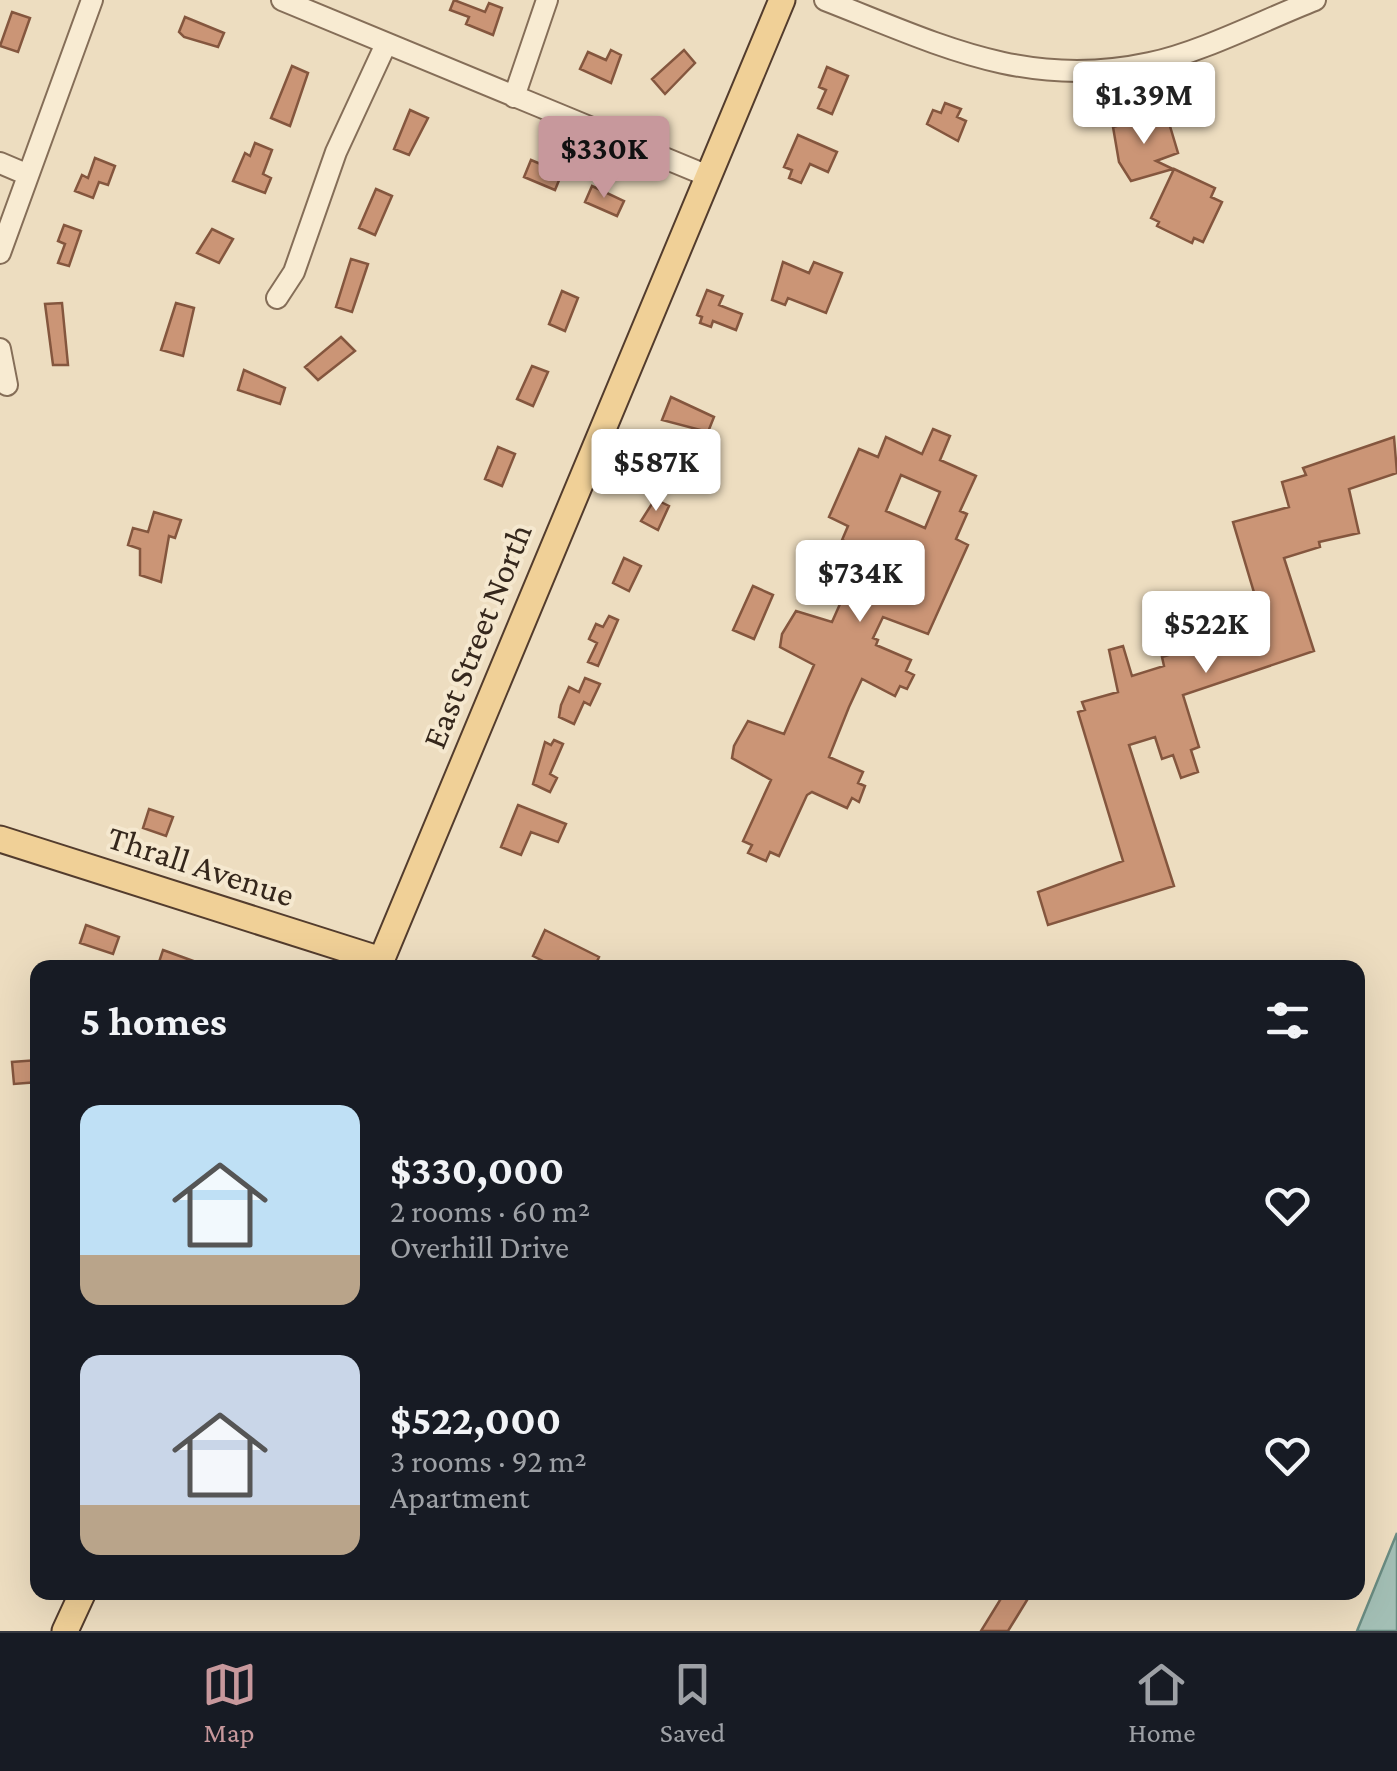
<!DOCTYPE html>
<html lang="en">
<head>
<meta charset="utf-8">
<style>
	:root { --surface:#171b24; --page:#20242c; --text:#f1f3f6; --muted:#9ea1a6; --line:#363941; --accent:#c7989c }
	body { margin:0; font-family:"Crimson Pro",serif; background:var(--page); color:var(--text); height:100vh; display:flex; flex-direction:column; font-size:38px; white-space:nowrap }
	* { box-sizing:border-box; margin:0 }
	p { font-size:32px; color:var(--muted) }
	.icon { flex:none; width:55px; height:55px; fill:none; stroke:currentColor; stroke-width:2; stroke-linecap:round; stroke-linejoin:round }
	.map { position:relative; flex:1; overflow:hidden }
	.details { position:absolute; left:30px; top:960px; width:1335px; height:640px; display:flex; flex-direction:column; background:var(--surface); border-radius:20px; box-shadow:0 10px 40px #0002 }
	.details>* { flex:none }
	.price { position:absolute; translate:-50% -85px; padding:0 22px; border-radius:10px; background:#fff; color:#222; font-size:32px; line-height:65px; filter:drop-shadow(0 2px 5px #0008) }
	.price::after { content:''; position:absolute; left:50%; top:60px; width:30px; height:22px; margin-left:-15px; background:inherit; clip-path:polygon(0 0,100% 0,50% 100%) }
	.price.current { background:var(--accent); color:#111 }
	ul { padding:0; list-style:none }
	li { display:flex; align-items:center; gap:30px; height:250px; padding:0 50px }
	li span { display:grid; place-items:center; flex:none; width:280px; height:200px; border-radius:20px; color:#555 }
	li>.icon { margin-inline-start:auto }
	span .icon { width:120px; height:120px; fill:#fffc; stroke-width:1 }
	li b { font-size:42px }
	h2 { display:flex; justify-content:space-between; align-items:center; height:120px; padding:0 50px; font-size:42px }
	.tabs { display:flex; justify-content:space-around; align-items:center; height:140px; border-top:2px solid var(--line); background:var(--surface); font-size:28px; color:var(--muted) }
	.tabs a { display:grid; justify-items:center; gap:5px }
	.tabs .current { color:var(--accent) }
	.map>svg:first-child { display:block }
	.water { fill:#a3bfb5; stroke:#6a8c82; stroke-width:2.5 }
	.building { fill:#cb9576; stroke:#84563e; stroke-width:2.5; fill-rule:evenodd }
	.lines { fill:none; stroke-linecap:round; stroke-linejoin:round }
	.minor-casing { stroke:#856e58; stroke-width:24 }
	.major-casing { stroke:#533c2d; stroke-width:29 }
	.minor { stroke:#f8ebd2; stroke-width:20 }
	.major { stroke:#f0d097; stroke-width:25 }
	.labels { text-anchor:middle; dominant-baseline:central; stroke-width:8; stroke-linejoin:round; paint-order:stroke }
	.street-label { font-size:35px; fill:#35271c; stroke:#f5e8cf }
</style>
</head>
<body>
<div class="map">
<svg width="1397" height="1631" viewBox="0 0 1397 1631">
	<rect width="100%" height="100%" fill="#edddc0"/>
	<path class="water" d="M1397,1533V1631H1357Z"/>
	<path class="building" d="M454,0L485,12L489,3L502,8L493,35L466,24L469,17L450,10Z
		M12,12L30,18L18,52L0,46Z
		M185,17L224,33L218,47L184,37L179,32Z
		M611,50L621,55L611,83L580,69L588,52L606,60Z
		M684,50L695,63L665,94L652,79Z
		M292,66L308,73L290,126L271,118Z
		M827,67L848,76L832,114L818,108L826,90L819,87Z
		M945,103L961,109L957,117L966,121L958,141L927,124L933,110L941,113Z
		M410,110L428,118L409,155L394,149Z
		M1156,115L1160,125L1169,123L1178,153L1156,161L1173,169L1131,181L1119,162L1113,127Z
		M798,135L837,152L828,172L810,164L801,183L789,178L792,170L784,167Z
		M255,143L272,150L263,174L271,178L265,193L233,181L245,153L250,156Z
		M95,158L115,166L108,185L99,182L93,198L75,191L82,175L88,178Z
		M531,160L562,173L555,190L524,177Z
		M1174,169L1215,188L1211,197L1222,202L1203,242L1194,238L1192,243L1157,226L1159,222L1151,218Z
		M592,186L624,201L617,216L585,202Z
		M376,189L392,196L375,235L359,228Z
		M64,225L81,231L69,266L58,263L65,244L58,241Z
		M212,229L233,239L219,263L197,253Z
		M351,259L368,264L352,312L336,307Z
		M783,262L809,273L814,262L842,273L826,313L788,298L785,305L772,300Z
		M707,290L723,296L719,305L742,314L736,330L713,321L711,327L700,323L702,317L697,315Z
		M562,291L578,298L565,331L549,324Z
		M62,303L68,365H53L45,304Z
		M176,303L194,308L183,356L161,350Z
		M341,337L355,351L318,380L305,367Z
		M532,366L548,372L533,406L517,399Z
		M244,370L285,388L280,404L238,390Z
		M671,397L714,417L708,432L662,420Z
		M933,429L950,436L940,460L976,476L960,511L967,514L956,539L968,545L928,634L883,617L873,638L878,640L876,645L911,660L906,671L914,675L907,689L900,686L895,696L862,679L849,707L829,757L863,772L858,783L865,786L859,802L852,798L847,808L812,792L807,795L779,856L770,852L766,861L748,853L752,845L743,841L771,780L732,758L734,746L748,721L784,734L814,665L780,647L782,634L796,611L832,622L864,550L842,540L848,526L829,517L859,449L878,457L886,437L922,454ZM901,475L940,492L925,528L886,511Z
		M1394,437L1397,473L1349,489L1359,533L1319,542L1320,547L1284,558L1314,651L1183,695L1199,747L1191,750L1198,772L1181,778L1173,755L1162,759L1155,737L1129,745L1174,886L1048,925L1038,892L1123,861L1078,712L1085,710L1082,702L1118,692L1109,650L1123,646L1132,676L1164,666L1162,657L1264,626L1233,522L1289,507L1282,482L1306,475L1303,468Z
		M498,447L515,454L502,486L485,479Z
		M655,499L669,506L658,530L641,521Z
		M154,512L181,520L175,538L169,536L161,582L140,575V549L128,545L133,528L148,532Z
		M624,558L641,566L629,591L613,583Z
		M753,586L773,595L754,639L733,630Z
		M609,616L618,620L598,666L588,662L597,643L589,639L596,624L603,627Z
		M585,678L600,684L590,705L584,702L574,724L559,717L561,705L569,687L579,692Z
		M554,740L563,744L550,774L557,778L550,792L533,784L545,742L551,745Z
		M518,805L566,824L558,842L531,832L521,855L501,847Z
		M149,809L173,817L166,836L143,828Z
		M86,925L119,937L113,954L80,943Z
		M545,930L599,957L594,968H557L533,956Z
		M163,950L207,966V968H157Z
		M38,1060V1082L14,1084L12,1062Z
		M1005,1592H1032L1008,1631H981Z"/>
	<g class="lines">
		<defs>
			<path id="minor" d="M282,0L708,176
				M825,0C938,44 1026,90 1150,63C1200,53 1266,19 1315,0
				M514,97L547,0
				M0,163L26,174
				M0,253L92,0
				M277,298L294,272L336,152L386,44
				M0,349L7,385"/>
			<path id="major" d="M0,839L381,960
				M378,968L782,0
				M65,1631L83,1592"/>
		</defs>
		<use href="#minor" class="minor-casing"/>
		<use href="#major" class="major-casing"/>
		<use href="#minor" class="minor"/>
		<use href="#major" class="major"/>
	</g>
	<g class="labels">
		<g class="street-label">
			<text transform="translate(477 636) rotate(-68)">East Street North</text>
			<text transform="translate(201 866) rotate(18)">Thrall Avenue</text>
		</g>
	</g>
</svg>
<b class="price" style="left:1144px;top:147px">$1.39M</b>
<b class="price current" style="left:604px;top:201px">$330K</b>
<b class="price" style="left:656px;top:514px">$587K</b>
<b class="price" style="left:860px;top:625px">$734K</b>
<b class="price" style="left:1206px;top:676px">$522K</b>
<section class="details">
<h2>5 homes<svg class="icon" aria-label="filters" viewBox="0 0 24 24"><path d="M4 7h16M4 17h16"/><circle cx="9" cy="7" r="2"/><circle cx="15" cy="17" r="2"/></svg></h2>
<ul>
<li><span style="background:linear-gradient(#bfe0f5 75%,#b9a48a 0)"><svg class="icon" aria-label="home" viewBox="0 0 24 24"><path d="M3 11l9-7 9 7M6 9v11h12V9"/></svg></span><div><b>$330,000</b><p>2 rooms · 60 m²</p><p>Overhill Drive</p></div><svg class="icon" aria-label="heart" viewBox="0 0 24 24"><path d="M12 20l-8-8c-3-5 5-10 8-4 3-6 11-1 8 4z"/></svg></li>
<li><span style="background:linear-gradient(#c9d6e8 75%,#b9a48a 0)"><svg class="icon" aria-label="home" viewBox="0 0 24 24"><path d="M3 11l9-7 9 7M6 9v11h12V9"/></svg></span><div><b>$522,000</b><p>3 rooms · 92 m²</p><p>Apartment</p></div><svg class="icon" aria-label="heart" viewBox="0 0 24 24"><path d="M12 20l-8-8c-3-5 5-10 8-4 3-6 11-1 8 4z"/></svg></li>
</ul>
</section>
</div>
<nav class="tabs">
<a class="current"><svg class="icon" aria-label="map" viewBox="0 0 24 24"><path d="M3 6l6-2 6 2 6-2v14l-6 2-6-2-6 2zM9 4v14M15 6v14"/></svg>Map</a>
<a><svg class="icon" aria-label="saved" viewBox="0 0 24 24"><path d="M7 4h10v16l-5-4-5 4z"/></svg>Saved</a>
<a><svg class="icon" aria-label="home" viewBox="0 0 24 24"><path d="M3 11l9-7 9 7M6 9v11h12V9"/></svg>Home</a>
</nav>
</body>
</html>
